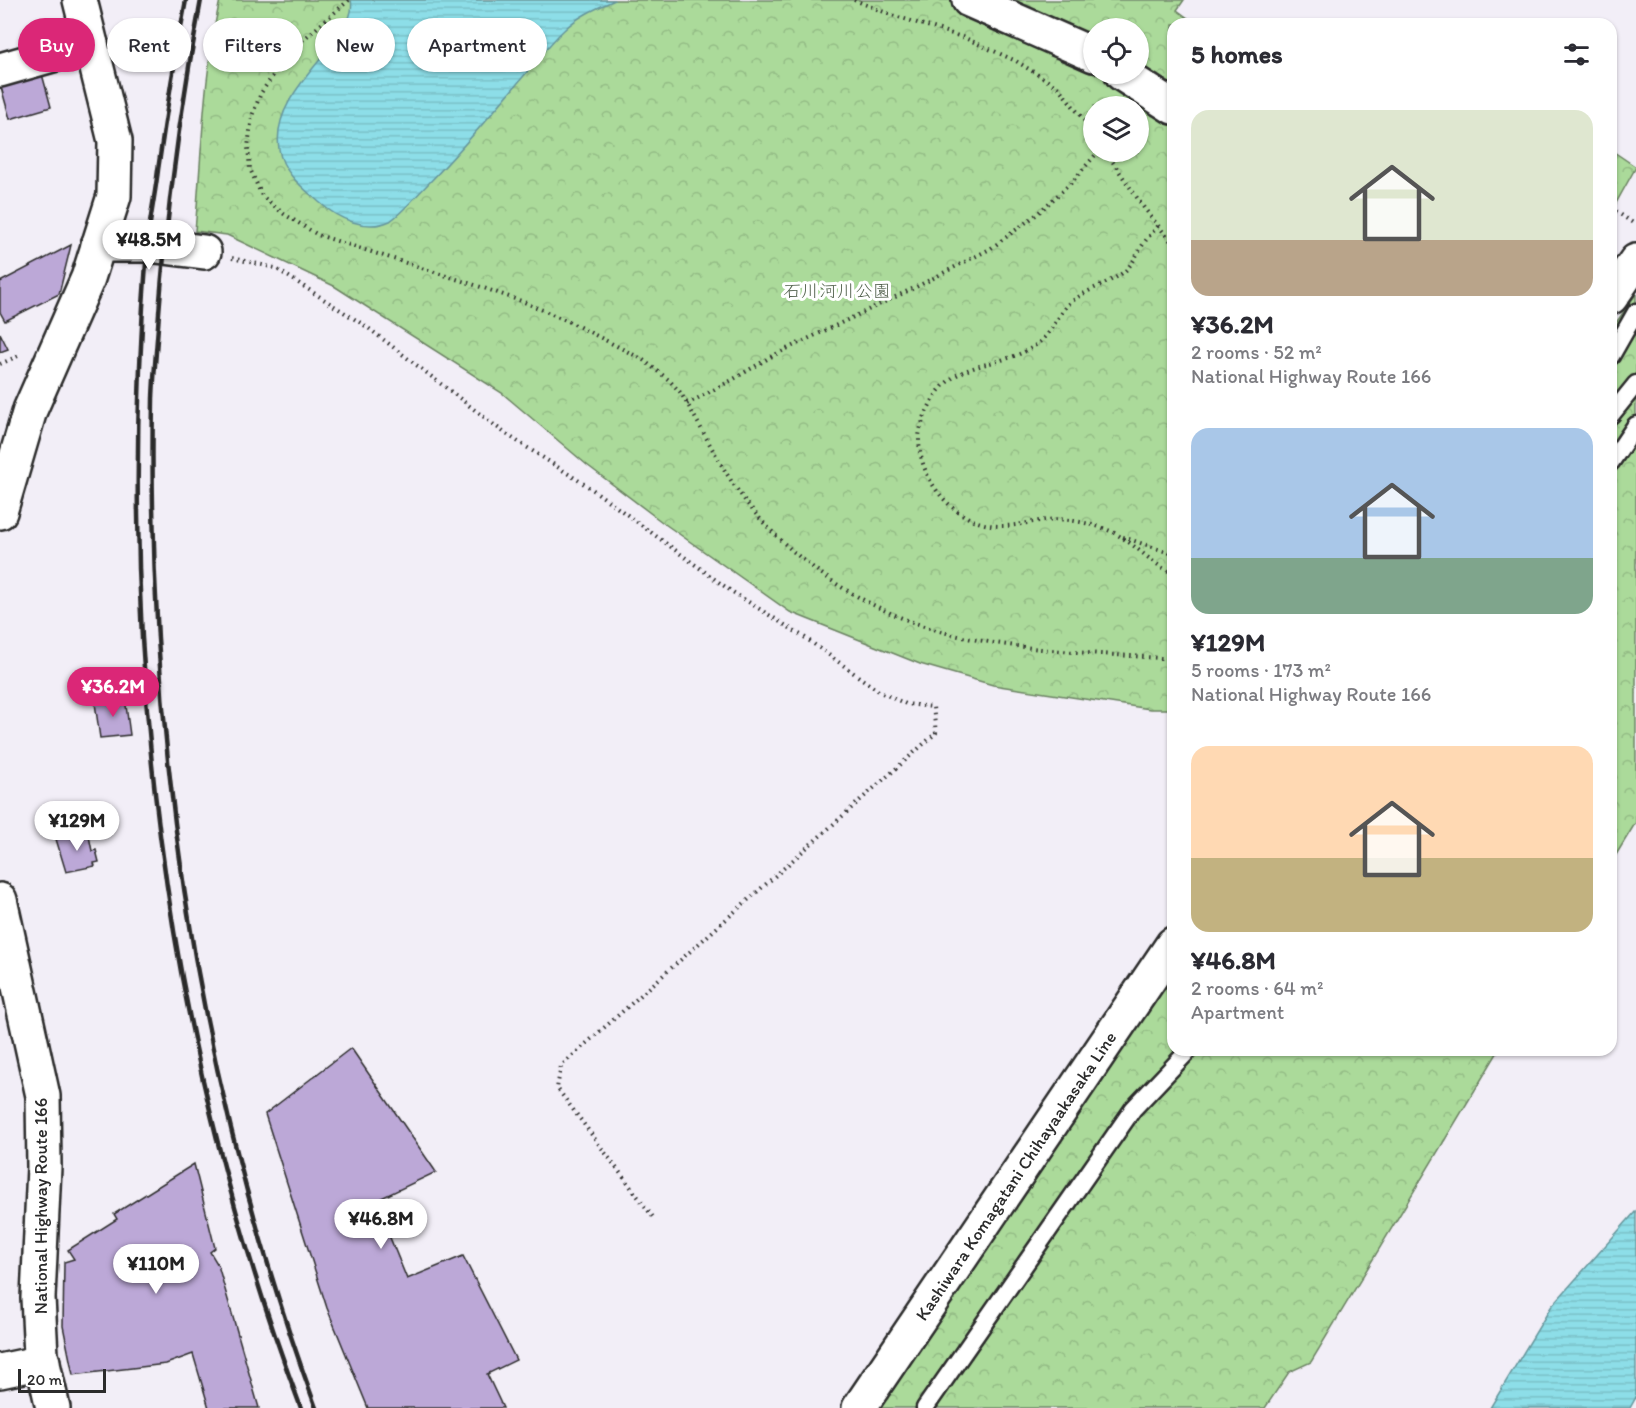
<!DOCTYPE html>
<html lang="en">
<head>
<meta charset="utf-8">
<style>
	:root { --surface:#fff; --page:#f7f7f7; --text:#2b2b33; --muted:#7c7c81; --accent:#db2777 }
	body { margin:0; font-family:Itim,"Klee One",sans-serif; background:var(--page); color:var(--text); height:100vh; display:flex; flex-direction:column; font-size:22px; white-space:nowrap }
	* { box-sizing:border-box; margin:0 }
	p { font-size:20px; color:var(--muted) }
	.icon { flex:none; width:33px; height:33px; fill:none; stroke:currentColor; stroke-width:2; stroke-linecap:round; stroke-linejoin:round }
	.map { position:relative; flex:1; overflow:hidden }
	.drawer { position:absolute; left:1167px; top:18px; width:450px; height:1038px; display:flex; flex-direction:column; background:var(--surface); border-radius:18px; box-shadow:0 2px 4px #0004 }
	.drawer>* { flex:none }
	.hud { position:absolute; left:18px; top:18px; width:570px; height:54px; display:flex; gap:12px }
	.controls { position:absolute; left:1083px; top:18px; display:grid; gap:12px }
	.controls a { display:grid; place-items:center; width:66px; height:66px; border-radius:50%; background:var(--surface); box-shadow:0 2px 4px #0004; font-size:30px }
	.scale { position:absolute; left:18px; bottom:15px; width:88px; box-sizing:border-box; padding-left:6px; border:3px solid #2b2b2b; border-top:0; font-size:16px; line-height:21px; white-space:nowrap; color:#2b2b2b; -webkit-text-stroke:4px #fff; paint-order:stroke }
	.price { position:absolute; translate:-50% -51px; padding:0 14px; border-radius:21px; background:#fff; color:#222; font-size:20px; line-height:39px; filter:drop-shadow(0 2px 3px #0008) }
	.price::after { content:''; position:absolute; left:50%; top:36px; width:18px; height:14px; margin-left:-9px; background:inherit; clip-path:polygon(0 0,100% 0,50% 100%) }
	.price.selected { background:var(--accent); color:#fff }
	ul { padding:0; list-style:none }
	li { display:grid; align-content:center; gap:12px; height:318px; padding:0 24px }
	li span { display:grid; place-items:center; height:186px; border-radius:18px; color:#555 }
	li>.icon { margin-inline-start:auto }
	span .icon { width:108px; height:108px; fill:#fffc; stroke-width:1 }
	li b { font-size:26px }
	h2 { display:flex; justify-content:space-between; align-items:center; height:72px; padding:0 24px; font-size:26px }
	.pill { padding:0 21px; border-radius:27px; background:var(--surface); box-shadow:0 2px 4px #0004; font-size:21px; line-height:54px }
	.pill.selected { background:var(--accent); color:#fff }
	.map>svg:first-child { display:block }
	.park { fill:url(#park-crowns); stroke:#6b8262; stroke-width:1.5; fill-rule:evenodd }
	.water { fill:url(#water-rules); stroke:#66969c; stroke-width:1.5 }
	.building { fill:#bca8d7; stroke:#2b2b2b; stroke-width:1.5 }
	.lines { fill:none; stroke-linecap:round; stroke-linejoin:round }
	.lane-casing { stroke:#2b2b2b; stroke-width:21 }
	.street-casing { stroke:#2b2b2b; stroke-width:38 }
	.primary-casing { stroke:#2b2b2b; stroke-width:38 }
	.highway-casing { stroke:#2b2b2b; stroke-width:38 }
	.path { stroke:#2b2b2b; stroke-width:4; stroke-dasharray:1.5 4.5; stroke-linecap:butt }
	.lane { stroke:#fff; stroke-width:16 }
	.street { stroke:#fff; stroke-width:33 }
	.primary { stroke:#fff; stroke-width:33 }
	.highway { stroke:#fff; stroke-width:33 }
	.rail { stroke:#2b2b2b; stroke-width:4.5 }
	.labels { text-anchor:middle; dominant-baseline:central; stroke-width:6; stroke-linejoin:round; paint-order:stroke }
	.park-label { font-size:18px; fill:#51604c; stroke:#fff }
	.street-label { font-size:18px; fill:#2b2b2b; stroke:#fff }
</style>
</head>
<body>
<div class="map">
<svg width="1636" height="1408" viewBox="0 0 1636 1408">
	<defs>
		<pattern id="park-crowns" width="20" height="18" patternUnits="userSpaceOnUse" patternTransform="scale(1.5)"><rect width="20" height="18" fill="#abda9a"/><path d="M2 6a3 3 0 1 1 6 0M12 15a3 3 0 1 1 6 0" fill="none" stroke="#93bb85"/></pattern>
		<pattern id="water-rules" width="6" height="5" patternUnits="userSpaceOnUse" patternTransform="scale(1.5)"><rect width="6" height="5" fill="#8ddee8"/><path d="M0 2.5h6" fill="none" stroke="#7abfc7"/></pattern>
	</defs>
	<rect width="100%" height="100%" fill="#f2eef7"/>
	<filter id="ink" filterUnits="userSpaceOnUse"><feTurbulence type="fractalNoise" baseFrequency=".0167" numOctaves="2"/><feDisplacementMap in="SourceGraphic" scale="12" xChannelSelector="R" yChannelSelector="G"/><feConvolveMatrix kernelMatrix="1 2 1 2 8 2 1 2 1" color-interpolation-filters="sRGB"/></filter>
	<g filter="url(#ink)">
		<path class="park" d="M220,0H1184L1177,10L1196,24H1173V709H1150L993,685L920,664L790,612L662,522L587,465L502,393L334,286L227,235L195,231C202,154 203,75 220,0ZM1094,28H1138V74H1094ZM1094,106H1138V152H1094Z
			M1611,150L1636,167L1611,212Z
			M1636,294V822L1611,863V330Z
			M1173,971V1050H1499L1311,1362L1289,1372L1265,1408H873Z"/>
		<path class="water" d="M351,0H615C597,8 578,16 564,30C551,42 540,57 528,71C496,109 464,147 429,183C420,192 399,216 390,221C366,232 338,219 319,202C303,188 282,172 279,149C269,87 360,39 351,0Z
			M1636,1211V1397L1630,1408H1490L1551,1307Z"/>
		<path class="building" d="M42,74L51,107L10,119L1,87Z
			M71,245L59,294L5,321L0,312V282Z
			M0,333L8,349L0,352Z
			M125,698L130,735L100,738L95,703Z
			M88,831L92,851L96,850L99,862L94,863L95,866L66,872L56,839Z
			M351,1048L436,1172L375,1201L407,1279L463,1256L516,1360L487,1374L503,1408H368L327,1308L265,1114Z
			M194,1164L215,1248L210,1252L218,1265L259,1408H209L193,1354L166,1364L73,1375L63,1326L64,1262L74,1259L68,1250L117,1219L114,1214Z"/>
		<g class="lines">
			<defs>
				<path id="lane" d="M1611,356L1636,312
					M1611,415L1636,384
					M1611,462L1636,425
					M925,1408L1133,1109L1189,1050"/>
				<path id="street" d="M969,0L1094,55
					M0,70L91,44
					M1122,74L1173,107
					M98,245H148L204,252
					M0,1371L43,1362"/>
				<path id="primary" d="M1611,297L1636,261
					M859,1408L1173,944"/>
				<path id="highway" d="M0,512L30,410L88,278L114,196L115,141L80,0
					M0,900L43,1096L44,1167L38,1298L41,1355L53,1408"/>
			</defs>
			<use href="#lane" class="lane-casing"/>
			<use href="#street" class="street-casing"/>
			<use href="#primary" class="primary-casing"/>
			<use href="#highway" class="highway-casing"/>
			<path class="path" d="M349,0L298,44L276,71L261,93L252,116L248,147L250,169L262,196L284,214L318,235L472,284L524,302L568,321L642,359L669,380L680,392C704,430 722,473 751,508C808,578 894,626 983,641C1045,652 1110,654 1173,659
				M854,0L892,15L965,38L1016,61L1059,88L1094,133
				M1106,152L1144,208L1173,244
				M1611,208L1633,223
				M1158,226C1153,232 1148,237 1144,243C1138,252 1134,262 1126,270C1111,284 1084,289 1068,305C1057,317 1050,335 1037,344C1014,362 982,361 957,375C945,382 936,393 930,405C925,415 919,428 919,439C919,471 940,503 967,517C1005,538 1033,515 1069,520C1087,523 1106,527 1121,537C1139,548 1153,565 1173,573
				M232,258L275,268L367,327L506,434L592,489L731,591L804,637L880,692L906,704L933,707L936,733L561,1066L557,1088L653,1217
				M0,364L18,356
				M687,404L732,380L774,355L914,288L990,249L1036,215L1071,183L1098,152
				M1123,537L1173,554"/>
			<use href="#lane" class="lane"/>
			<use href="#street" class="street"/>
			<use href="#primary" class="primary"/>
			<use href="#highway" class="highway"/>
			<path class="rail" d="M186,0C175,57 166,113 158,170C155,196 149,222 147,249C116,640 162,1040 301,1408
				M201,0C181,104 167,208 159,313C157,342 154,371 153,399C147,744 197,1084 316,1408"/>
		</g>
	</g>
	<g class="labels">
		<g class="park-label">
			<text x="837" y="291">石川河川公園</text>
		</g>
		<g class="street-label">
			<text transform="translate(1016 1176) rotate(-56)">Kashiwara Komagatani Chihayaakasaka Line</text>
			<text transform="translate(41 1206) rotate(-90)">National Highway Route 166</text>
		</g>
	</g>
</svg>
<div class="controls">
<a><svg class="icon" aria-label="locate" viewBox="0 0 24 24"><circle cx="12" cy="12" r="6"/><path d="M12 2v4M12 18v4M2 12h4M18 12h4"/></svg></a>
<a><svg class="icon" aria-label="layers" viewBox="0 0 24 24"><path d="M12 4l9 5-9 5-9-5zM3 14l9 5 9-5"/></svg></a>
</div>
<div class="scale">20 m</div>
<b class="price" style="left:149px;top:271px">¥48.5M</b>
<b class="price selected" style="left:113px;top:718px">¥36.2M</b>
<b class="price" style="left:77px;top:852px">¥129M</b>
<b class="price" style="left:381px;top:1250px">¥46.8M</b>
<b class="price" style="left:156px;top:1295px">¥110M</b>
<div class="hud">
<a class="pill selected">Buy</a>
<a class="pill">Rent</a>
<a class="pill">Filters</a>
<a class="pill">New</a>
<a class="pill">Apartment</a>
</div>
<section class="drawer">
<h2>5 homes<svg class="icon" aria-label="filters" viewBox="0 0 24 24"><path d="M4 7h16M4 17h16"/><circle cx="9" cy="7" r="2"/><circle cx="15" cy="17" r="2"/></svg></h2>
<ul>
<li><span style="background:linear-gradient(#dfe7d0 70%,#b9a48a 0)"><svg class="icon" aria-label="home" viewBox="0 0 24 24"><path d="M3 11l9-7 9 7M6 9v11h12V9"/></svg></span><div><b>¥36.2M</b><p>2 rooms · 52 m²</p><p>National Highway Route 166</p></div></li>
<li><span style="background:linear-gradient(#a9c7e8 70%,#7fa58c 0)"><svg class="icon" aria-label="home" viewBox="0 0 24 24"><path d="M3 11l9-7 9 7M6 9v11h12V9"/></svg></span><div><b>¥129M</b><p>5 rooms · 173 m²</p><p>National Highway Route 166</p></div></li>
<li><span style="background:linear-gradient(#ffd9b3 60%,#c2b280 0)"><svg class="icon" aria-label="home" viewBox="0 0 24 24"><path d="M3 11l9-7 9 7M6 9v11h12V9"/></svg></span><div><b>¥46.8M</b><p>2 rooms · 64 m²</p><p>Apartment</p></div></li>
</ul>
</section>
</div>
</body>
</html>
